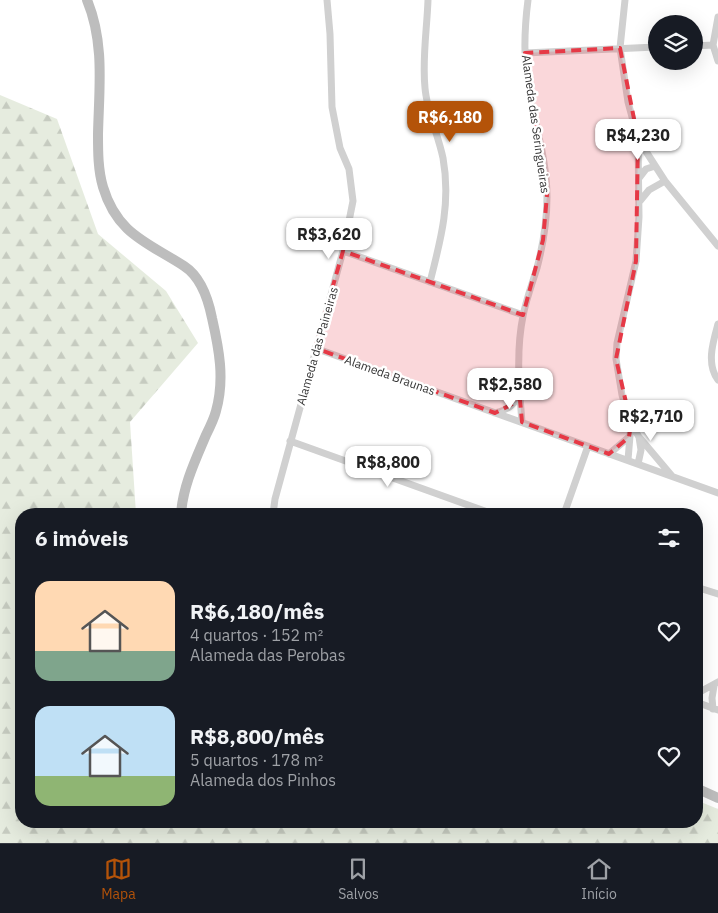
<!DOCTYPE html>
<html lang="pt">
<head>
<meta charset="utf-8">
<style>
	:root { --surface:#171b24; --page:#20242c; --text:#f1f3f6; --muted:#9ea1a6; --line:#363941; --accent:#b45309 }
	body { margin:0; font-family:"IBM Plex Sans",sans-serif; background:var(--page); color:var(--text); height:100vh; display:flex; flex-direction:column; font-size:19px; white-space:nowrap }
	* { box-sizing:border-box; margin:0 }
	p { font-size:16px; color:var(--muted) }
	.icon { flex:none; width:28px; height:28px; fill:none; stroke:currentColor; stroke-width:2; stroke-linecap:round; stroke-linejoin:round }
	.map { position:relative; flex:1; overflow:hidden }
	.details { position:absolute; left:15px; top:508px; width:688px; height:320px; display:flex; flex-direction:column; background:var(--surface); border-radius:20px; box-shadow:0 5px 20px #0002 }
	.details>* { flex:none }
	.tools { position:absolute; left:648px; top:15px; display:grid; gap:10px }
	.tools a { display:grid; place-items:center; width:55px; height:55px; border-radius:50%; background:var(--surface); box-shadow:0 5px 20px #0002; font-size:25px }
	.price { position:absolute; translate:-50% -42px; padding:0 11px; border-radius:10px; background:#fff; color:#222; font-size:16px; line-height:32px; filter:drop-shadow(0 1px 2px #0008) }
	.price::after { content:''; position:absolute; left:50%; top:30px; width:15px; height:11px; margin-left:-8px; background:inherit; clip-path:polygon(0 0,100% 0,50% 100%) }
	.price.selected { background:var(--accent); color:#fff }
	ul { padding:0; list-style:none }
	li { display:flex; align-items:center; gap:15px; height:125px; padding:0 20px }
	li span { display:grid; place-items:center; flex:none; width:140px; height:100px; border-radius:15px; color:#555 }
	li>.icon { margin-inline-start:auto }
	span .icon { width:60px; height:60px; fill:#fffc; stroke-width:1 }
	li b { font-size:21px }
	h2 { display:flex; justify-content:space-between; align-items:center; height:60px; padding:0 20px; font-size:21px }
	.tab-bar { display:flex; justify-content:space-around; align-items:center; height:70px; border-top:1px solid var(--line); background:var(--surface); font-size:14px; color:var(--muted) }
	.tab-bar a { display:grid; justify-items:center; gap:2px }
	.tab-bar .selected { color:var(--accent) }
	.map>svg:first-child { display:block }
	.forest { fill:url(#forest-firs) }
	.lines { fill:none; stroke-linecap:round; stroke-linejoin:round }
	.street { stroke:#d0d0d0; stroke-width:7 }
	.secondary { stroke:#bdbdbd; stroke-width:10 }
	.marked { fill:#e63946; fill-opacity:0.2; stroke:#e63946; stroke-width:4; stroke-dasharray:10 6; stroke-linejoin:round }
	.labels { text-anchor:middle; dominant-baseline:central; stroke-width:5; stroke-linejoin:round; paint-order:stroke }
	.street-label { font-size:12px; fill:#333; stroke:#fff }
</style>
</head>
<body>
<div class="map">
<svg width="718" height="843" viewBox="0 0 718 843">
	<defs>
		<pattern id="forest-firs" width="22" height="20" patternUnits="userSpaceOnUse" patternTransform="scale(1.25)"><rect width="22" height="20" fill="#e6ecdf"/><path d="M5 1l3.5 6h-7zM16 11l3.5 6h-7z" fill="#c6cbc0"/></pattern>
	</defs>
	<rect width="100%" height="100%" fill="#fff"/>
	<path class="forest" d="M0,95L57,119L98,234L166,291L198,343L130,422L136,514H21V821H696V800L718,809V843H0Z"/>
	<g class="lines">
		<path class="street" d="M428,0C427,29 422,59 425,88C427,112 438,134 443,158C451,202 441,239 430,282
			M625,0L620,48L628,102L638,139L665,181L718,246
			M718,17L713,45L718,61
			M694,46L713,45
			M525,53L656,47
			M639,178L646,169L655,166
			M640,201L649,190L665,181
			M343,251L523,315
			M718,324C713,342 706,364 718,380
			M315,348L718,493
			M495,413C507,410 513,406 519,396
			M522,422C519,387 516,350 523,316C526,300 532,284 537,268C543,245 547,220 547,197C547,154 531,114 526,72C524,49 525,23 528,0
			M640,438L672,476
			M290,441L493,514
			M609,454L629,437
			M628,460L631,424
			M638,464L641,450L639,437L631,424L622,395L616,359L617,343L636,261L639,217L638,139
			M273,514L275,499L343,251L353,201L349,169L340,148L332,107L330,34L327,0
			M564,514L588,446
			M696,587L718,594
			M696,694L718,682
			M696,702L718,710
			M713,709L712,698L714,686"/>
		<path class="secondary" d="M87,0C105,43 99,89 98,134C98,152 98,170 103,187C117,234 147,242 184,266C201,277 208,298 212,318C219,349 225,379 216,411C214,419 210,427 206,435C195,461 183,486 181,514
			M696,788L718,798"/>
	</g>
	<path class="marked" d="M620,48L638,139L636,261L616,359L631,424L629,437L609,454L522,422L520,400L495,413L315,348L343,251L523,315L543,240L547,195L525,53Z"/>
	<g class="labels">
		<g class="street-label">
			<text transform="translate(536 124) rotate(82)">Alameda das Seringueiras</text>
			<text transform="translate(317 346) rotate(-74)">Alameda das Paineiras</text>
			<text transform="translate(390 375) rotate(20)">Alameda Braunas</text>
		</g>
	</g>
</svg>
<div class="tools">
<a><svg class="icon" aria-label="layers" viewBox="0 0 24 24"><path d="M12 4l9 5-9 5-9-5zM3 14l9 5 9-5"/></svg></a>
</div>
<b class="price selected" style="left:450px;top:143px">R$6,180</b>
<b class="price" style="left:638px;top:161px">R$4,230</b>
<b class="price" style="left:329px;top:260px">R$3,620</b>
<b class="price" style="left:510px;top:410px">R$2,580</b>
<b class="price" style="left:651px;top:442px">R$2,710</b>
<b class="price" style="left:388px;top:488px">R$8,800</b>
<section class="details">
<h2>6 imóveis<svg class="icon" aria-label="filters" viewBox="0 0 24 24"><path d="M4 7h16M4 17h16"/><circle cx="9" cy="7" r="2"/><circle cx="15" cy="17" r="2"/></svg></h2>
<ul>
<li><span style="background:linear-gradient(#ffd9b3 70%,#7fa58c 0)"><svg class="icon" aria-label="home" viewBox="0 0 24 24"><path d="M3 11l9-7 9 7M6 9v11h12V9"/></svg></span><div><b>R$6,180/mês</b><p>4 quartos · 152 m²</p><p>Alameda das Perobas</p></div><svg class="icon" aria-label="heart" viewBox="0 0 24 24"><path d="M12 20l-8-8c-3-5 5-10 8-4 3-6 11-1 8 4z"/></svg></li>
<li><span style="background:linear-gradient(#bfe0f5 70%,#8fb573 0)"><svg class="icon" aria-label="home" viewBox="0 0 24 24"><path d="M3 11l9-7 9 7M6 9v11h12V9"/></svg></span><div><b>R$8,800/mês</b><p>5 quartos · 178 m²</p><p>Alameda dos Pinhos</p></div><svg class="icon" aria-label="heart" viewBox="0 0 24 24"><path d="M12 20l-8-8c-3-5 5-10 8-4 3-6 11-1 8 4z"/></svg></li>
</ul>
</section>
</div>
<nav class="tab-bar">
<a class="selected"><svg class="icon" aria-label="map" viewBox="0 0 24 24"><path d="M3 6l6-2 6 2 6-2v14l-6 2-6-2-6 2zM9 4v14M15 6v14"/></svg>Mapa</a>
<a><svg class="icon" aria-label="saved" viewBox="0 0 24 24"><path d="M7 4h10v16l-5-4-5 4z"/></svg>Salvos</a>
<a><svg class="icon" aria-label="home" viewBox="0 0 24 24"><path d="M3 11l9-7 9 7M6 9v11h12V9"/></svg>Início</a>
</nav>
</body>
</html>
